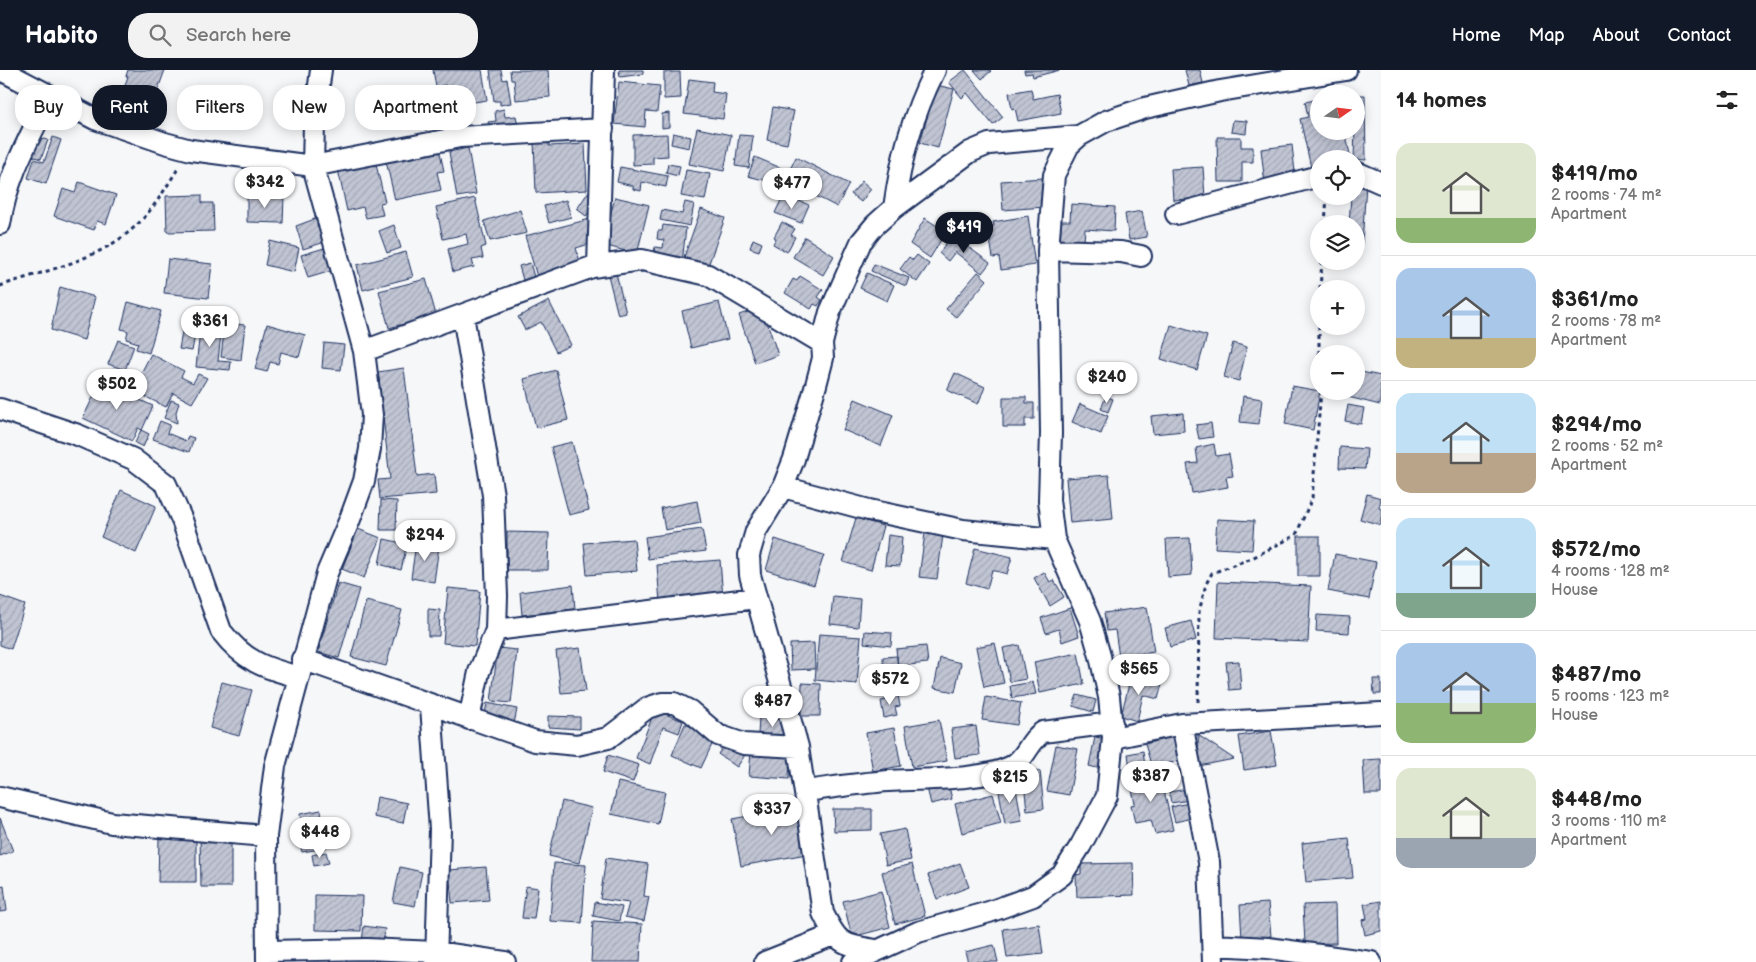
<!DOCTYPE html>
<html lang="en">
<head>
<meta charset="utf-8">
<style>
	:root { --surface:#fff; --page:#f2f2f2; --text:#222; --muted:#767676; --line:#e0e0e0; --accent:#111827 }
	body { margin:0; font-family:"Balsamiq Sans",sans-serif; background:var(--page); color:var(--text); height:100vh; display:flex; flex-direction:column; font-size:19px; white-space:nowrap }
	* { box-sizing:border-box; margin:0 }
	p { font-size:16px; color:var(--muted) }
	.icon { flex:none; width:28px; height:28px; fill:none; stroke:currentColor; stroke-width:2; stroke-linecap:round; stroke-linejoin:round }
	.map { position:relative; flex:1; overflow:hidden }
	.drawer { display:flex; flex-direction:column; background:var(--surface); width:375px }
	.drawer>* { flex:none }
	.banner { position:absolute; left:15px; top:15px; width:475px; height:45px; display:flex; gap:10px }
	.needle { width:32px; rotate:76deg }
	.fabs { position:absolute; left:1310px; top:15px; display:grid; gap:10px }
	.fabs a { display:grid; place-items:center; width:55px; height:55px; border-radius:50%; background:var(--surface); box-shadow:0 2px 12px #0003; font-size:25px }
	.price { position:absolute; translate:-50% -42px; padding:0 11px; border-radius:18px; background:#fff; color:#222; font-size:16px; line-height:32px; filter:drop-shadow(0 1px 2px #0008) }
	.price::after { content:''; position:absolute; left:50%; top:30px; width:15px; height:11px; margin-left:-8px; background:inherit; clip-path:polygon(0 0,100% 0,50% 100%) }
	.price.current { background:var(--accent); color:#fff }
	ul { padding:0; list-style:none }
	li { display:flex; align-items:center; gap:15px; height:125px; padding:0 15px }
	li+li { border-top:1px solid var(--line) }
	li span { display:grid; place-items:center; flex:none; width:140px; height:100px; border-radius:15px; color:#555 }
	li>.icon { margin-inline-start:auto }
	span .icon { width:60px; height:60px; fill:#fffc; stroke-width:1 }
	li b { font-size:21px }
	h2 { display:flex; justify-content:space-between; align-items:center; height:60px; padding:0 15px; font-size:21px }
	.chip { padding:0 18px; border-radius:20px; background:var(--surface); box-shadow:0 2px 12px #0003; font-size:18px; line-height:45px }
	.chip.current { background:var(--accent); color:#fff }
	header { display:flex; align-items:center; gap:30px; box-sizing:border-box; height:70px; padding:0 25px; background:var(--accent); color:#fff }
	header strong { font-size:24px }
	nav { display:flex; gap:28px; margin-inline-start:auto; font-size:18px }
	.search { width:350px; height:45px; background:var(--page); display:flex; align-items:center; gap:12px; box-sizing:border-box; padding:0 18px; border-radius:20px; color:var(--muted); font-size:19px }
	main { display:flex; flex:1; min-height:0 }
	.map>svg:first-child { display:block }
	.building { fill:url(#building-hatch); stroke:#1b2f5e }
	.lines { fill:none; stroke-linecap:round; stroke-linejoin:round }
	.minor-casing { stroke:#1b2f5e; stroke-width:24 }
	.path { stroke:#1b2f5e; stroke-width:3; stroke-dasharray:4 4; stroke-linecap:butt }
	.minor { stroke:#fff; stroke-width:20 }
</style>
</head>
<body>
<header>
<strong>Habito</strong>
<div class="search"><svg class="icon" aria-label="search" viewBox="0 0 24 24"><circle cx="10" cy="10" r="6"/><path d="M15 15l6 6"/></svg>Search here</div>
<nav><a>Home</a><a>Map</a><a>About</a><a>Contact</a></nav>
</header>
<main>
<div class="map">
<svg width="1381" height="892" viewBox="0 0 1381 892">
	<defs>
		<pattern id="building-hatch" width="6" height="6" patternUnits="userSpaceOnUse" patternTransform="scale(1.25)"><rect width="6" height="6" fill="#c0c4d3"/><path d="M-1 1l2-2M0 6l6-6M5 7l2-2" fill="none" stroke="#a4a9b8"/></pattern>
	</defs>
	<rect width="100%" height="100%" fill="#f6f7f9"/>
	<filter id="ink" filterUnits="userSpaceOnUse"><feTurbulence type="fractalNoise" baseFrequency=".02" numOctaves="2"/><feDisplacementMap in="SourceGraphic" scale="10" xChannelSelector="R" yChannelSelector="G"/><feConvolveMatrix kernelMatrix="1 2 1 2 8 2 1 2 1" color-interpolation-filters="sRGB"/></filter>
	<g filter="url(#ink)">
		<path class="building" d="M128,0H165L154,30L124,19L128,6H126Z
			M433,0H482L487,30L449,36L446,15L436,17Z
			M490,0H501L503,10L507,9L511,33L500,35V31H494Z
			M510,0H548L550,27L516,30L514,10H511Z
			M619,0H643V4L620,7Z
			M965,0L1003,47L993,55L967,23L962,28L949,12Z
			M974,0H990L991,1L982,9Z
			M1024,0H1060L1033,7L1032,3L1025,4Z
			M1185,0H1200L1203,13L1189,16Z
			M664,2H680L681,28L664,29Z
			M689,9L713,12L712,22L726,24L723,49L684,44Z
			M619,12L660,16L657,42L646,41L645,57L614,54Z
			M936,15L954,19L938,78L920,73Z
			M1031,19L1033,29L1057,24L1061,43L1018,51L1015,38L1012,39L1009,23Z
			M116,21L140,34L134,44L111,31Z
			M1356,25H1365L1366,90L1354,89Z
			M1319,29V61H1345L1351,89H1319V101L1312,102L1300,49L1308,47L1305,32Z
			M773,37L794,41L787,74L767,70Z
			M504,39L505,47L516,46L518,55L490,59L488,52L496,51L495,41Z
			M669,43V57L662,58V44Z
			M1233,50L1247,51L1246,64L1231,62Z
			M697,58L731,65L724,101L689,94Z
			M673,63L691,67L689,78L671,74Z
			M667,64L668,86L653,87V94L633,95V65Z
			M739,65L753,66L749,98L735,96Z
			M38,67L48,70L41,89L32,86Z
			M53,67L61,70L46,114L28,108L34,89L44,92Z
			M1217,67H1241V77H1253V92H1242V112H1218Z
			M549,71V76L585,74L587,120L536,123L534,72Z
			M1292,75L1296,111L1265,114L1261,79Z
			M439,78L444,101L437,102L441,120L395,130L386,91Z
			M468,78L476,124L457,127L449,82Z
			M374,86L385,132L380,133L383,145L366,148L363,137L347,141L337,95Z
			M755,87L781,98L775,113L748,106Z
			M796,87L849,114L837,137L785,110Z
			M668,94L680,96L678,106L666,103Z
			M620,97L668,106L666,117L642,112L641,121L633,119V116L617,112Z
			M1203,97L1205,128L1173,130L1171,99Z
			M686,100L710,104L705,130L681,126Z
			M1043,108L1045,137L1003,140L1001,111Z
			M862,111L871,119L861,132L851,124Z
			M79,112L116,125L106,154L97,151L94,160L54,146L63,119L75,123Z
			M1356,113L1366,114L1362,174H1356V154H1349L1351,126H1356Z
			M589,121L599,127L586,146L577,139Z
			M202,125V133H213L214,161L167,162L166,126Z
			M247,126L284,127L283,153L247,152Z
			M615,127L649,135L637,184L603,175Z
			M475,128L486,176L481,178L483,188L472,190L474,197L453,202L448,179L468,174L466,164L443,169L436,137Z
			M782,128L790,131L792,128L809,135L801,153L775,143Z
			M566,130L571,147L549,153L544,136Z
			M685,132L694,134L690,156L660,150L662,140L682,144Z
			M1071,134L1115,137L1114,161L1085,159L1084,171L1058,170L1059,151H1070Z
			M701,139L725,148L708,196L684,187Z
			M520,140L527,163L490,171L484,151Z
			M1142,141L1147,167L1129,170L1125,144Z
			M1028,146L1035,195L1001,200L999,187L993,188L988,157L994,156L993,152Z
			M320,147L328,171L303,179L296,156Z
			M925,148L946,162L930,188L910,174Z
			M590,149L596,172L576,178L582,198L538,210L525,166Z
			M782,152L795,159L791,165L795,167L787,182L773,174L776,168L774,167Z
			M394,155L401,178L387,183L379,161Z
			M663,155L686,158L682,193L653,189L655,177L663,178L664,170L657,169L658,161H662Z
			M952,165L990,193L982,203L955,182L948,191L939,183Z
			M805,167L834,186L823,205L793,187Z
			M753,169L762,173L759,181L750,178Z
			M270,171L299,178L294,202L265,195Z
			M331,176L338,199L308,208L301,185Z
			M406,182L413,207L363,220L357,195Z
			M917,185L929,194L917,212L900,199L909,187L913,190Z
			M168,189L212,194L208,228L164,223Z
			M530,193L534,207L523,210L519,196Z
			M874,194L909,208L906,216L871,201Z
			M978,202L987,210L956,247L946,239Z
			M616,203L626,243L618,245L608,205Z
			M867,203L894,215L887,231L860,218Z
			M800,206L823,220L818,227L822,230L818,236L814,234L811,239L785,223L793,209L797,211Z
			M426,209L436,245L389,258L379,221Z
			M60,217L95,227L84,270L51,260Z
			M549,231L571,275L556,282L541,252L525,260L518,247Z
			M128,232L161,241L149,283L136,279L138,273L126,269L128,261L121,259Z
			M719,232L728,269L691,278L682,241Z
			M762,237L778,285L755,293L739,245Z
			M201,252L222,255L218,291L231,292L230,300L196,297Z
			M225,253L245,255L241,290L221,287Z
			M267,254L305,265L299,287L281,282L278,294L270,292L267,302L255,299Z
			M1171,255L1207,266L1197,300L1161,289Z
			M183,257L196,260L192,281L179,279Z
			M118,270L134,276L125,300L108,294Z
			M324,273L344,275L341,300L322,298Z
			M1233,273L1247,277L1239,311L1224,307Z
			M151,284L184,301L181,307L193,313L198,304L207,308L192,333L173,323L166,337L132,320Z
			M404,298L417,406L434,404L436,424L380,429L378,410L390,409L378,302Z
			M556,300L568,350L536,358L524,309Z
			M1356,301L1381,306L1380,335L1344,326L1345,321H1356Z
			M955,303L985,317L978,334L947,320Z
			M100,308L116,315L114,318L153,336L142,360L138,358L132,371L83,348L96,321L94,320Z
			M1292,316L1320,321L1313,360L1285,354Z
			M1106,326L1113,329L1108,342L1101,339Z
			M1243,326L1262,329L1259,354L1240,352Z
			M1003,327H1026V333H1034V349H1025V357H1003Z
			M855,329L893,345L881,376L843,360Z
			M171,330L179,333L176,342L177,353L164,348Z
			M1080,334L1108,346L1101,364L1072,352Z
			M1348,335L1364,338L1361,354L1345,351Z
			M1183,343L1184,361L1153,364L1151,346Z
			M160,351L170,355L167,363L186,371L188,366L194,368L189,382L153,369Z
			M1211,353L1213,367L1199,369L1196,355Z
			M141,360L149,364L143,377L135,373Z
			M572,372L589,440L569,445L551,377Z
			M1214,374L1216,386L1229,384L1233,406L1226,407L1228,417L1192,423L1187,394L1198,393L1196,378Z
			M1340,377L1367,379L1365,399L1339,398Z
			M1109,405L1113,449L1070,453L1066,408Z
			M121,420L156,436L136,483L101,467Z
			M1367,424L1381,428L1379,438L1381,439V455L1360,449Z
			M381,430L397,431L396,460H380Z
			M697,431L701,453L665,460L661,438Z
			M856,448L883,456L871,500L843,492Z
			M1217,449L1254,451L1252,480L1215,478Z
			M358,459L381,468L364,508L342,499Z
			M702,459L706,481L648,489L645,467Z
			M507,462L549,463L548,500H507Z
			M925,463L943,465L937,509L919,507Z
			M888,465L902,467L900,496L885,495Z
			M1298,466H1320V506H1298Z
			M1190,468L1192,505L1168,507L1166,469Z
			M384,469L407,474L401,500L379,494Z
			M634,469L637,501L587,505L584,473Z
			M775,469L824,485L814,515L766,500Z
			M416,473L439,476L434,512L411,508Z
			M975,478L1012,487L1007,504L992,500L987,519L966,513Z
			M1335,484L1376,492L1369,529L1328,521Z
			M720,490L723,528L660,533L657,495Z
			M1044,502L1050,512L1054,510L1064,527L1050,536L1034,508Z
			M1218,512L1311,516L1308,572L1216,568Z
			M338,513L359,519L339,588L318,582Z
			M573,515L575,539L522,545L520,522Z
			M448,518L480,521L475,576L443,573Z
			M0,526L25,535L11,579L0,575Z
			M833,526L860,529L858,557L830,554Z
			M366,531L402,540L386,596L351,587Z
			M1147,537L1154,582L1119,587L1115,560L1107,561L1104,543Z
			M1070,538L1079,566L1062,572L1059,559L1046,563L1041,548Z
			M428,539L440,540L439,566H428Z
			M1317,545L1350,547L1349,563L1316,561Z
			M1191,551L1196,570L1170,577L1165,558Z
			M865,561L892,563L891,576L864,573Z
			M819,564L861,567L857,614L815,610Z
			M814,573L815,599L791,600L790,574Z
			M995,573L1004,613L984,617L976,577Z
			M1019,575L1026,609L1010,612L1003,578Z
			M926,576L928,593L898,596L896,579Z
			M498,578L517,580L511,633L491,631Z
			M580,578L586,621L561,623L556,581Z
			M1078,583L1084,614L1040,623L1034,592Z
			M897,586L898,614L884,615L883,587Z
			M940,588L961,593L955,622L934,618Z
			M1239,591L1241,619L1229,620L1226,592Z
			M1131,606L1162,614L1158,629L1143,625L1137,651L1121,646Z
			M1373,609H1381V624H1374Z
			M222,612L252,620L239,666L210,658Z
			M1033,612L1036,624L1012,628L1010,616Z
			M802,613L821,614L820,646H801Z
			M898,625L900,636L895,637L897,645L884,648L881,631L886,630L885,627Z
			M1077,625L1096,630L1093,642L1073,636Z
			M986,627L1021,633L1017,655L982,650Z
			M487,633L517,639L514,654L484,649Z
			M655,640L683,651L679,663L663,657L650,694L636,688Z
			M548,646L580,647V659L548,657Z
			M759,647L789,651L787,668L758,665Z
			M939,650L947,691L912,697L905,656Z
			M685,654L715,668L701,698L672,685Z
			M976,656L980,685L955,688L951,659Z
			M894,658L901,696L873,701L866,663Z
			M1271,661L1277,695L1244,700L1239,666Z
			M1198,665L1234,689L1199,696Z
			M1174,666L1181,690L1152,698L1145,674Z
			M1095,667L1112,670L1105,700L1089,696Z
			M726,672L745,685L737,697L718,684Z
			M1056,675L1078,679L1069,725L1047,721Z
			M751,681L790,684L789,709L749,706Z
			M1143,681L1146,704L1131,706L1128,684Z
			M608,685L639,695L633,712L603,702Z
			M1381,689V724H1365L1363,690Z
			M1040,701L1044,739L1027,741L1023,702Z
			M1160,703L1173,760L1155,764L1151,750L1135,753L1131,735L1135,734L1130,710Z
			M618,712L665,722L658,754L611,744Z
			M948,713L952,729L931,734L927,718Z
			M1015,713L1022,751L1005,754L998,716Z
			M1188,719L1190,730L1171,733L1169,722Z
			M993,724L1001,753L962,763L955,734Z
			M377,727L407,733L403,753L374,747Z
			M562,731L592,738L579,793L549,786Z
			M1193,732L1196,747L1175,752L1171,737Z
			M803,736L812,783L741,796L732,749Z
			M833,739H872V760L834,761Z
			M321,740L324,761L303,764L300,744Z
			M0,748L13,781L0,786Z
			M905,759L911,790L886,795L880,764Z
			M324,764L326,778L302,782L299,768Z
			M200,766H231V817H201Z
			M159,768H196V812H158Z
			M1349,768L1353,808L1306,812L1302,773Z
			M326,782L329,793L314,796L312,785Z
			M606,788L648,794L644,826L649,827L644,851L625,847L629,833L600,829Z
			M554,793L586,795L582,853L550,851Z
			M960,793L969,817L937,829L928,805Z
			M1133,793L1134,825L1077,827L1076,805L1081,804V794Z
			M912,794L925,846L895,854L882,802Z
			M400,797L422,802L415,836L393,832Z
			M486,797L489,830L452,833L449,800Z
			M4,816L7,841L0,842V817Z
			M526,816L538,818L534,849L522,848Z
			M881,821L890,857L852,867L843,831Z
			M315,825L362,826L361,861L315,860Z
			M1381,831V861L1365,865L1362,850L1367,849L1364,834Z
			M595,832L622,837L619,851L593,846Z
			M1268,833L1271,866L1242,869L1240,835Z
			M1335,834L1336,873L1305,874L1303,835Z
			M593,851L642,854L640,892H591Z
			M1039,854L1043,884L1007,888L1003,859Z
			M364,856L385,859L383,874L362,871Z
			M994,875L998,892H968L965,882Z"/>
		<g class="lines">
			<defs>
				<path id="minor" d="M1,0L95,49L165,73L191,80L313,96L460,67L603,59
					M1356,102L1381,113
					M894,138C901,88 912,46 935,0
					M1176,144L1319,106
					M0,154C7,106 29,69 50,26
					M1048,180L1121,182L1141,186
					M598,196L604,0
					M463,245L493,425L497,526L496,560L479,602L469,649
					M364,281L592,197L642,190L708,205L822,273
					M0,339L78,365L133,389L166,414L182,450L221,561C244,591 264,598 299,607
					M783,417L869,440L963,460L1054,469
					M496,560L756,528
					M302,589L535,671L577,675L608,668L647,638L662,633H674L690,641L718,665L744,674L798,677
					M431,636L440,759L436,892
					M1182,654L1209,792L1213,892
					M1113,668L1182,654L1381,643
					M805,721C829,718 853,714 877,712C914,708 977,712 1010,697C1026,690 1029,670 1043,662L1112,653
					M0,727L112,753L266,766
					M1214,875L1268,878L1371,892
					M875,880C841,874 838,874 823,843L798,677L750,505L749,485L756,461L783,417L794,389L816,315L823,288L822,273L830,242L861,172L875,155L894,138L970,82L989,74L1079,66
					M267,881L367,879L436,882L505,892
					M267,892L266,766L275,696L327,503L350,449L364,411L370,379L372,345L364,281L313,96L314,53L321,0
					M765,892L833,865
					M853,892L918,862L989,842L1033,826L1062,805L1081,775L1107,726L1113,668L1109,627L1100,586L1090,551L1054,469L1049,430L1051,363L1048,180L1054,105L1069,75L1079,66L1106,51L1145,38L1220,21L1346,0"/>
			</defs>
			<use href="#minor" class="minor-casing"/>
			<path class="path" d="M1325,154L1327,126
				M0,216C43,201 95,191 130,161C151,144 165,119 179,97
				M1320,219L1322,191
				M1319,284V256
				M1198,632L1199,542L1206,514L1212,503L1252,488L1296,465L1312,428L1321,321"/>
			<use href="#minor" class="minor"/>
		</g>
	</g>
</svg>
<div class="fabs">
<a><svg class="needle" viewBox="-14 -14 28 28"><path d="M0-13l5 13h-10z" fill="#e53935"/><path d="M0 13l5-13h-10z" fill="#767676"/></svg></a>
<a><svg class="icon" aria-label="locate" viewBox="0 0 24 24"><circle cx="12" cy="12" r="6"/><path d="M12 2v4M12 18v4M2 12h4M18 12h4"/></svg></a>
<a><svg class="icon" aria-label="layers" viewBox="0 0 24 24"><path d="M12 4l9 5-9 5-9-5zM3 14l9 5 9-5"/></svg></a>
<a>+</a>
<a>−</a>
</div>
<b class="price" style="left:265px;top:139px">$342</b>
<b class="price" style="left:792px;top:140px">$477</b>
<b class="price current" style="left:964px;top:184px">$419</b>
<b class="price" style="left:210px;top:278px">$361</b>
<b class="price" style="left:1107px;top:334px">$240</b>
<b class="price" style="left:117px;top:341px">$502</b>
<b class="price" style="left:425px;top:492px">$294</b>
<b class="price" style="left:1139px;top:626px">$565</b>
<b class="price" style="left:890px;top:636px">$572</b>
<b class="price" style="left:773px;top:658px">$487</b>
<b class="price" style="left:1151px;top:733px">$387</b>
<b class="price" style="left:1010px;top:734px">$215</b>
<b class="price" style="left:772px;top:766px">$337</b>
<b class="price" style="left:320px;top:789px">$448</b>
<div class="banner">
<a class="chip">Buy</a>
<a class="chip current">Rent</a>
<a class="chip">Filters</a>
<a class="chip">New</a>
<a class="chip">Apartment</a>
</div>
</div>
<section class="drawer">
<h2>14 homes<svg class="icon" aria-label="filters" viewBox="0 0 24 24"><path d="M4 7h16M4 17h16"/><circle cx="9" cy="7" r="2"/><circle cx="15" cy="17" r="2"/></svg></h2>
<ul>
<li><span style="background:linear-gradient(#dfe7d0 75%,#8fb573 0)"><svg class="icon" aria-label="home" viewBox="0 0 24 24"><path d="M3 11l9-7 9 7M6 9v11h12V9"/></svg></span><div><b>$419/mo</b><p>2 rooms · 74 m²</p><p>Apartment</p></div></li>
<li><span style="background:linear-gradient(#a9c7e8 70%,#c2b280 0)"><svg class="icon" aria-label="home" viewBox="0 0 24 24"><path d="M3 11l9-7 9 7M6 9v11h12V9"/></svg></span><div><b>$361/mo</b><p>2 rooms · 78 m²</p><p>Apartment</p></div></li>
<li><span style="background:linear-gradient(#bfe0f5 60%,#b9a48a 0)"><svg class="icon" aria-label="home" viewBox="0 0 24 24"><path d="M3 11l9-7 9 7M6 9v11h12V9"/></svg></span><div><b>$294/mo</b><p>2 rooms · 52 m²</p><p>Apartment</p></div></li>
<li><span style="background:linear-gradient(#bfe0f5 75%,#7fa58c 0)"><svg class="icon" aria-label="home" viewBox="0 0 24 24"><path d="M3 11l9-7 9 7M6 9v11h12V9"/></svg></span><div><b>$572/mo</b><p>4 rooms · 128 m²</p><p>House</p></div></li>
<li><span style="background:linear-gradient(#a9c7e8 60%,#8fb573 0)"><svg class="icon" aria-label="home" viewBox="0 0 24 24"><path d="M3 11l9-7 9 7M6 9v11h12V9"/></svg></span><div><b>$487/mo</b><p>5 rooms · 123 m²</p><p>House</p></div></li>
<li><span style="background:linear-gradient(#dfe7d0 70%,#9aa5b1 0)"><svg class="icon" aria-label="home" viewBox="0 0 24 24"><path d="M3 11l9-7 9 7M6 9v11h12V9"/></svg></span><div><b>$448/mo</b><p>3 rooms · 110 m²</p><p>Apartment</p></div></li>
</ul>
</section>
</main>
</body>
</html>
